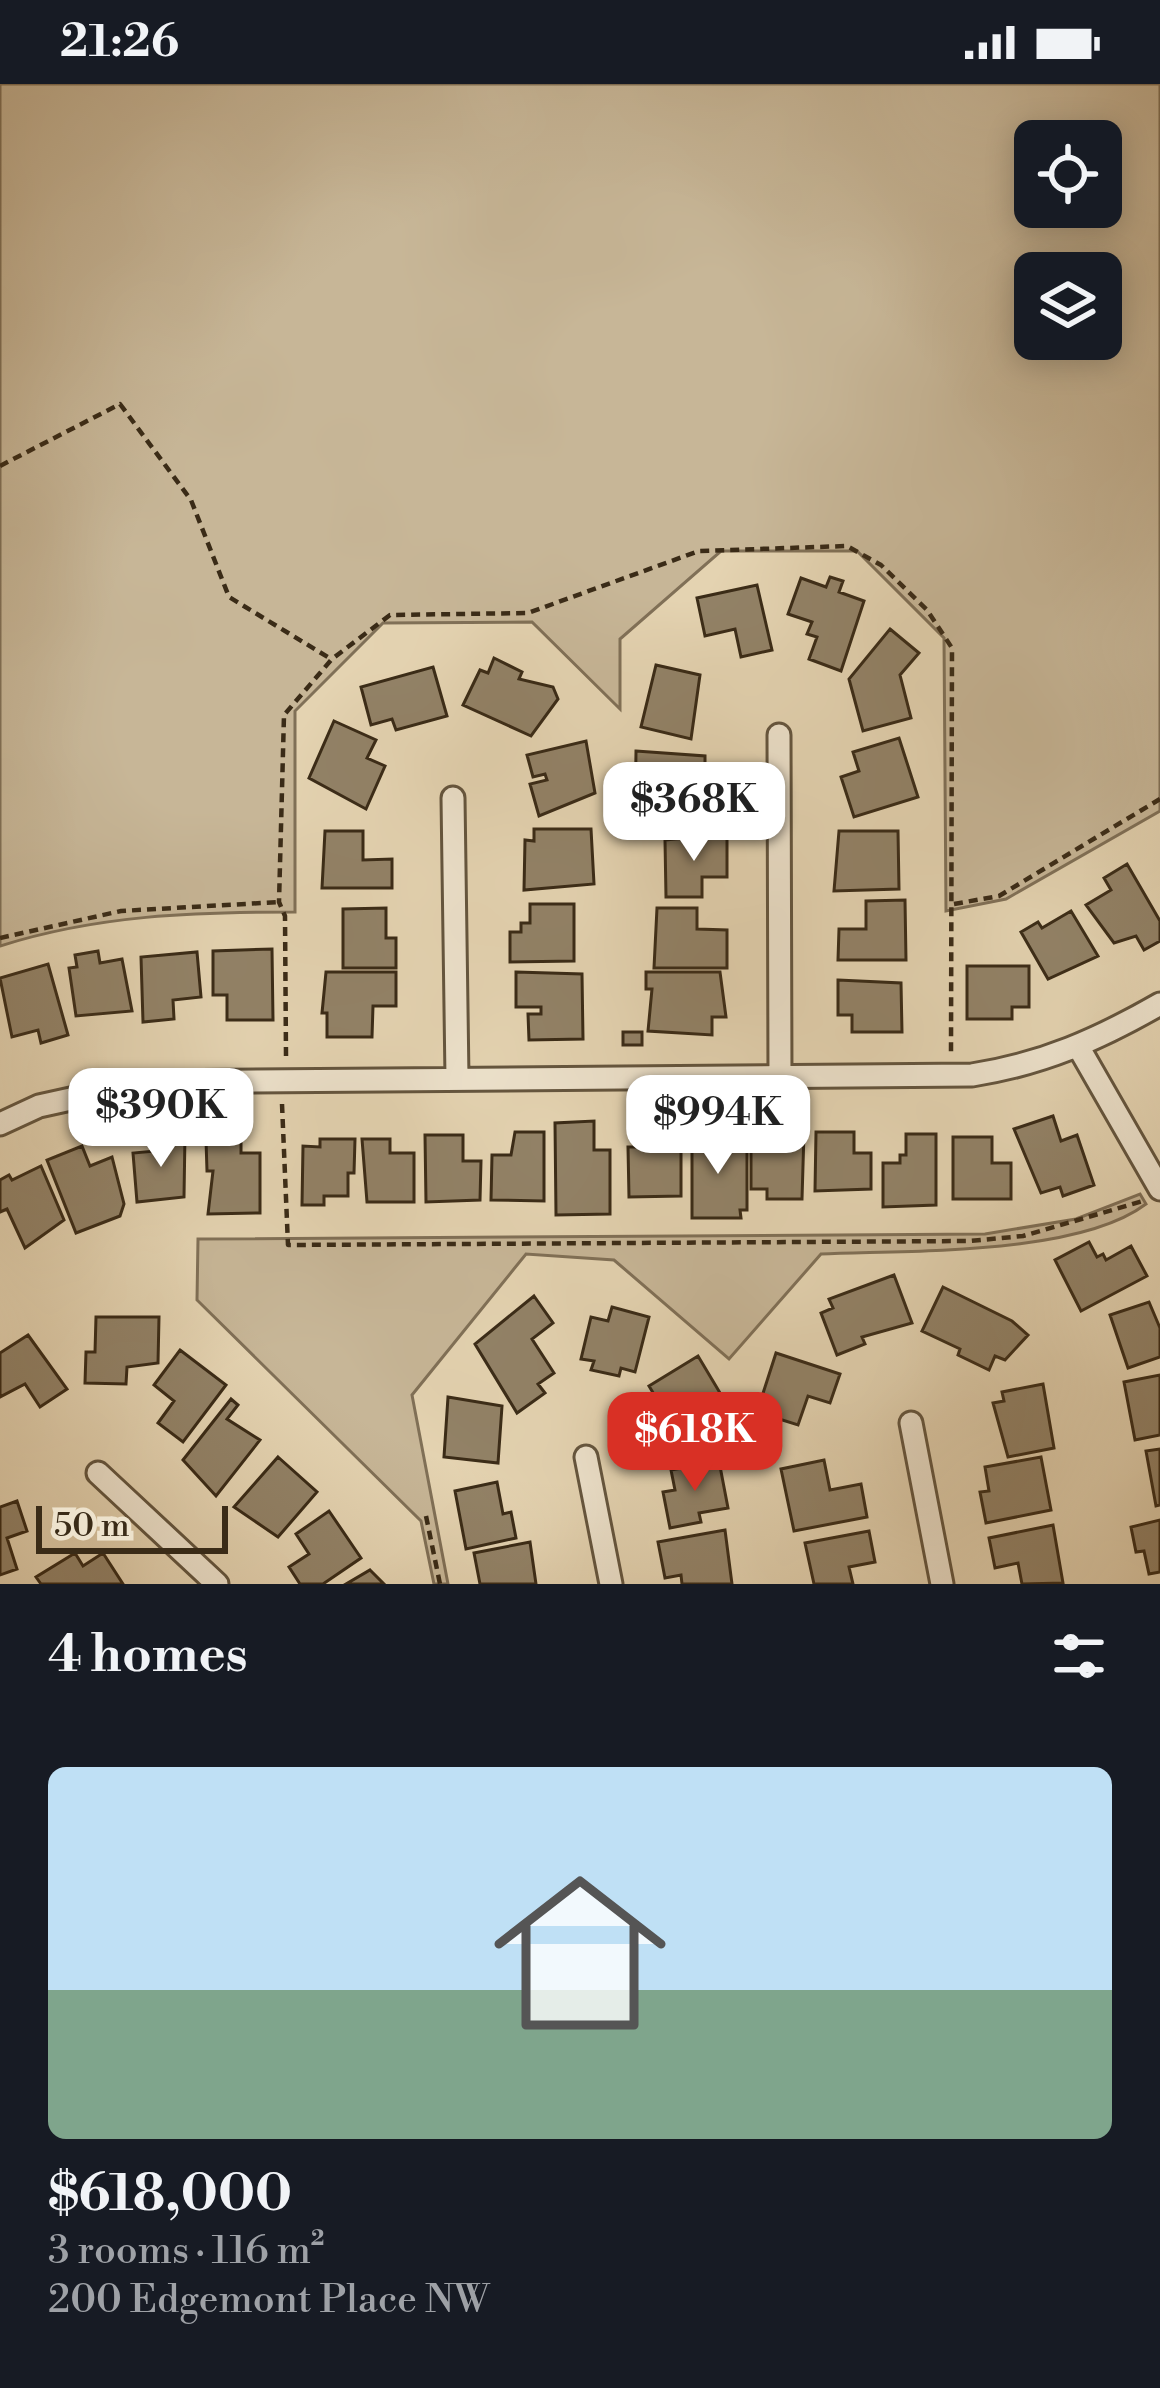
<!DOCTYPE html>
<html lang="en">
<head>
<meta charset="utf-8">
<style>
	:root { --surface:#171b24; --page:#20242c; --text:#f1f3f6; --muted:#9ea1a6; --line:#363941; --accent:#d93025 }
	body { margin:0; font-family:"Libre Bodoni",serif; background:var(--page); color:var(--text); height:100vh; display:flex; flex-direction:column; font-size:45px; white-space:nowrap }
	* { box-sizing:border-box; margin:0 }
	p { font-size:39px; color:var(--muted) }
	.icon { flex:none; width:66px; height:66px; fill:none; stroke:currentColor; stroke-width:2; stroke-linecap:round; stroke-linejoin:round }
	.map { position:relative; height:1500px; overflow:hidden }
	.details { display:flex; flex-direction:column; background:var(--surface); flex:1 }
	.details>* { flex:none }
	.fabs { position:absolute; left:1014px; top:36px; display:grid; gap:24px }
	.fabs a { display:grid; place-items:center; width:108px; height:108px; border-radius:18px; background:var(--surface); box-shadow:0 6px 30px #0003; font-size:60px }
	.scale { position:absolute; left:36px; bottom:30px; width:192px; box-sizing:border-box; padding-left:12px; border:6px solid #3a2b17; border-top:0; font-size:33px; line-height:42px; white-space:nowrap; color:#3a2b17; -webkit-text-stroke:9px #ede2cc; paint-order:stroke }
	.price { position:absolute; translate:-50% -102px; padding:0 27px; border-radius:24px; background:#fff; color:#222; font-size:39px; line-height:78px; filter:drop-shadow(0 3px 6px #0008) }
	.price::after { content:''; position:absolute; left:50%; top:72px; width:36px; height:27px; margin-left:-18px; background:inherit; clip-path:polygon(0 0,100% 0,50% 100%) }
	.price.on { background:var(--accent); color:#fff }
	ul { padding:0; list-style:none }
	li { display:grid; align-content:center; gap:24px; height:636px; padding:0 48px }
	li+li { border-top:3px solid var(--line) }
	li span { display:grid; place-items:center; height:372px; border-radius:18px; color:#555 }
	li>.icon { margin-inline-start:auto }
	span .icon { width:216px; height:216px; fill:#fffc; stroke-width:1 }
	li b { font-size:51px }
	h2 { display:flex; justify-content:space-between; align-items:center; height:144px; padding:0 48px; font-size:51px }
	.status { display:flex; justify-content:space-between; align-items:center; height:84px; padding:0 60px; background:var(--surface); direction:ltr }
	.status svg { height:33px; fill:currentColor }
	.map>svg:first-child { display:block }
	.green { fill:#c7b697; stroke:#807057; stroke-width:3; fill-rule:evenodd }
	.building { fill:#928267; stroke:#3a2b17; stroke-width:3 }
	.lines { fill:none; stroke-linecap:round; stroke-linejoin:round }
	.minor-casing { stroke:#64553e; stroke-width:27 }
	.path { stroke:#3a2b17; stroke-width:4.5; stroke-dasharray:9 6; stroke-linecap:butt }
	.minor { stroke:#ede2cc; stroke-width:21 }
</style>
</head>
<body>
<div class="status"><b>21:26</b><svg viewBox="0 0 49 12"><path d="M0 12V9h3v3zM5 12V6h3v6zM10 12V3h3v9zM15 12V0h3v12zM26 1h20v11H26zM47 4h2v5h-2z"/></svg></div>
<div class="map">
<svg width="1160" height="1500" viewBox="0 0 1160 1500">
	<rect width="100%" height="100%" fill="#e4d3b1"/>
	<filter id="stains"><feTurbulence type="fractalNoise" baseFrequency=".00167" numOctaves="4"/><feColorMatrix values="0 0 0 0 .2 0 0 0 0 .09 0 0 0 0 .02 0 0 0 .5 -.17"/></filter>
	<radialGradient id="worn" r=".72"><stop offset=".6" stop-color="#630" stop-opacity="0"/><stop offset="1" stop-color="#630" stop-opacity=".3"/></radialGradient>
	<path class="green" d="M0,0H1160V727L1006,815L946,827L944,554L857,467H721L620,555V625L532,538L383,539L295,627V828C193,828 98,831 0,862ZM1035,57H1101V123H1035ZM1035,189H1101V255H1035Z
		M1140,1110L1146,1120C1077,1172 906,1166 821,1170L729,1275L614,1176L526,1170L412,1311L448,1500H434L421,1437L197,1216L198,1155L985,1150L1076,1135Z"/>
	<path class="building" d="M830,493L843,497L839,508L864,517L841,587L809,575L817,553L807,550L812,538L788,530L801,494L826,503Z
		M757,501L772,566L741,573L735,545L705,552L697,514Z
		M890,545L919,569L900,591L911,634L863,647L849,595Z
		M494,574L522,588L519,595L553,603L558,615L531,652L463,621L480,586L488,589Z
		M656,581L700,591L691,655L641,643Z
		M433,583L447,632L396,646L392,635L371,641L361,603Z
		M334,637L376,656L367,674L385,682L366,725L309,694Z
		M899,654L918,713L854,733L841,693L859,687L853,668Z
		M586,657L595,709L539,732L530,700L547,696L545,690L533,693L527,671Z
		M636,667L705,672V696H693V705L720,707V739L635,740Z
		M534,745H591L594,800L524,806L525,756L534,757Z
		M325,747H363V776L392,775V804H322Z
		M839,747H898L899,805L834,807Z
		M727,750V793H702V813H666L665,756Z
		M1127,780L1160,837V857L1144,866L1136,852L1114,859L1086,821L1111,806L1104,794Z
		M905,816L906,876H838L839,845H866V817Z
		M530,820H574V877L510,878V848H521V839H530Z
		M386,824V854H396V884H343V825Z
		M657,824H697V845L727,846V884H654Z
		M1071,827L1098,872L1048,895L1021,848L1038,838L1042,844Z
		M272,865L273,936H227V911H213V867Z
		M98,867L100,879L122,875L132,927L76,932L69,884L77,883L75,871Z
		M197,868L201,913L173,916L174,935L143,938L141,873Z
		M48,880L68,951L41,959L38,946L12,953L0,894Z
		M967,882H1029V923H1012V935H967Z
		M326,888H396V922H373L372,953H327V929H322Z
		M516,888L582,890L583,955L529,956L528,930H541V923H516Z
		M646,888H720L726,933H712V951L648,947L652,905H646Z
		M838,896L901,899L902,948H852V931H838Z
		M623,948H642V961H623Z
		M1053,1032L1061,1057L1077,1051L1094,1101L1063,1112L1060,1103L1041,1109L1014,1045Z
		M594,1037V1066H610V1130L556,1131L555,1039Z
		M515,1048H544V1117L491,1116L492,1071H511Z
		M692,1048H728V1067H747V1126H740L741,1134H692Z
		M768,1048H804L802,1115H767V1105H751V1056H768Z
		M816,1048H854V1069H871V1105L815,1107Z
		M185,1050L184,1113L137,1118L133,1069L156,1067L155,1053Z
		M906,1050H936V1121L883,1123V1079H900V1071H906Z
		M425,1051H463V1077H481L480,1116L426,1118Z
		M953,1053H992V1079H1011V1115H953Z
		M644,1054H681V1112L629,1113L628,1063H644Z
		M241,1055V1069H260V1129L208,1130L213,1087H207L206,1056Z
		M320,1055H355L354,1089H348V1112H324V1121H302L303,1062L320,1063Z
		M362,1055H390V1069H414V1118H367Z
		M82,1062L90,1082L112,1073L124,1120L120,1132L76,1149L47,1076Z
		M41,1082L64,1136L25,1164L7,1125L0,1128V1096L9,1091L12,1096Z
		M1089,1158L1097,1173L1103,1170L1106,1176L1131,1162L1147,1192L1081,1227L1055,1176Z
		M894,1191L912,1239L862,1253L865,1260L837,1271L821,1229L833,1224L829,1215Z
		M943,1203L1012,1237L1028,1251L1005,1276L995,1272L989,1286L958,1271L960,1265L922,1247Z
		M534,1212L553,1239L532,1255L554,1289L538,1300L545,1309L517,1329L475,1260Z
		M1149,1218L1160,1244V1273L1128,1284L1110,1231Z
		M612,1223L649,1233L635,1288L621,1284L619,1292L591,1286L594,1277L581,1275L591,1233L608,1237Z
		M96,1233H159L158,1279L127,1283L126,1300L85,1299L86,1268H95Z
		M28,1251L67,1305L40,1323L25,1300L0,1313V1269Z
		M180,1266L226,1301L183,1358L158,1339L174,1317L154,1301Z
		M776,1269L840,1290L830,1319L808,1312L798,1341L757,1328Z
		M698,1272L732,1329L674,1369L657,1339L667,1332L649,1302Z
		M1160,1291V1351L1135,1356L1124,1298Z
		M1043,1300L1054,1364L1008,1373L993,1319L1004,1317L1002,1308Z
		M448,1313L502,1322L498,1379L444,1373Z
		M231,1315L238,1321L227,1335L260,1356L216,1412L183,1376Z
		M1160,1365V1421L1156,1422L1146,1367Z
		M278,1373L317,1408L278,1453L234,1423Z
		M1041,1373L1051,1426L986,1439L980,1408L989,1407L985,1383Z
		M824,1376L830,1406L861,1400L867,1433L794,1447L781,1385Z
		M719,1377L728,1424L699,1429L701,1438L670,1444L663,1408L675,1406L671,1386Z
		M497,1398L503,1430L511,1428L516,1454L466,1465L455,1407Z
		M17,1417L27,1447L7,1454L17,1485L0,1491V1423Z
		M329,1427L361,1474L323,1500H300L289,1483L309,1470L296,1450Z
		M1160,1436V1488L1149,1490L1144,1467L1136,1468L1131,1443Z
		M1053,1441L1063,1499L1022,1500L1018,1479L995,1484L989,1454Z
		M725,1446L732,1500H682L681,1491L665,1494L658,1458Z
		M869,1447L875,1478L849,1483L853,1500H814L805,1459Z
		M530,1458L536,1500H480L474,1469Z
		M75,1469L83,1482L103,1469L123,1500H41L36,1493Z
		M370,1486L384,1500H346Z"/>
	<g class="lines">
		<defs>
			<path id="minor" d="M779,651L780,994
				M453,714L457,994
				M1079,964L1160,1105
				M0,1040L39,1022L148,998L972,991C1043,980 1099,955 1160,920
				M911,1339L942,1500
				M586,1373L611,1500
				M98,1389L217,1500"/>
		</defs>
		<use href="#minor" class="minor-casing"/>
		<path class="path" d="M0,382L120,320L191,416L229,513L331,575
			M954,820L999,812L1160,715
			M0,854L121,827L279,818
			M286,972L285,832L279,818L284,631L332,575L390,531L528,529L699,467L847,462L881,481L927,526L952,564L951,968
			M282,1020L288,1161L970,1157L1023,1152L1143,1117
			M426,1432L440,1500"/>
		<use href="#minor" class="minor"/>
	</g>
	<rect width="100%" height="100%" filter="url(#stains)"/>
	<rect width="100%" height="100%" fill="url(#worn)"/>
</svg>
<div class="fabs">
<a><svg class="icon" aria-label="locate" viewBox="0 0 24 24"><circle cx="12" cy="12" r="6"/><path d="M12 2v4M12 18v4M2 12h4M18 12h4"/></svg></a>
<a><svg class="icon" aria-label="layers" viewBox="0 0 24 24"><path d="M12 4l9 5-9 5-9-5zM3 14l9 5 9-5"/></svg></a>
</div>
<div class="scale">50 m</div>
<b class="price" style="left:694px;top:780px">$368K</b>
<b class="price" style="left:161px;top:1086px">$390K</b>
<b class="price" style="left:718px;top:1093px">$994K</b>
<b class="price on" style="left:695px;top:1410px">$618K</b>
</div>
<section class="details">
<h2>4 homes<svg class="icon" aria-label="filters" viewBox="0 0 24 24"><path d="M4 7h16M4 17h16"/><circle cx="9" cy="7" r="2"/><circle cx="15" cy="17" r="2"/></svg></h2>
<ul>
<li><span style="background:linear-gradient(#bfe0f5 60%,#7fa58c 0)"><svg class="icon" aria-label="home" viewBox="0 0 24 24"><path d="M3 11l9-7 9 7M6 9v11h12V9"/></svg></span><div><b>$618,000</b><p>3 rooms · 116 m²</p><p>200 Edgemont Place NW</p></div></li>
</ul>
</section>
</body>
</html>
